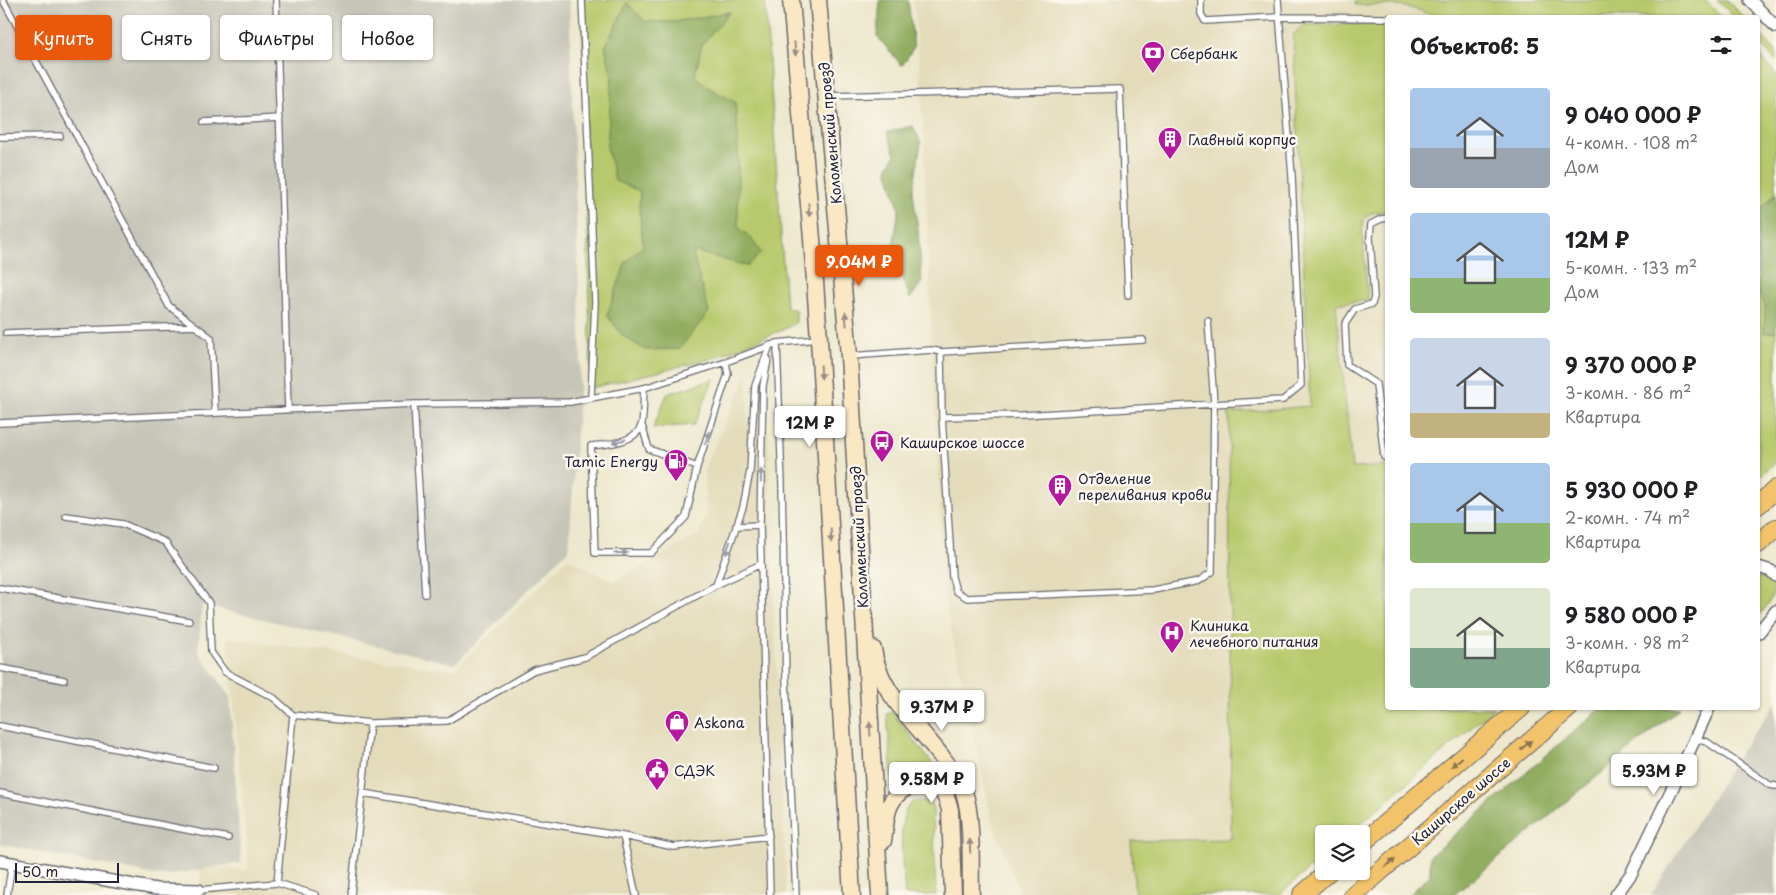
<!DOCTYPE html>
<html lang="ru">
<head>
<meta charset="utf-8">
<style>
	:root { --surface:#fff; --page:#f6f6f6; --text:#202124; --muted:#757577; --accent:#ea580c }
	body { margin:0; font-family:"Playpen Sans",sans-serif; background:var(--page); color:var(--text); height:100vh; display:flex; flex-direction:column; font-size:19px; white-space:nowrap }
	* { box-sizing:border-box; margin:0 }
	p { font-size:16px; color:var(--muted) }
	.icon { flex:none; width:28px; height:28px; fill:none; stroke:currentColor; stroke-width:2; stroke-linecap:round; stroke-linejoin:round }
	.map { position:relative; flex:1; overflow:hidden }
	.drawer { position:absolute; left:1385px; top:15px; width:375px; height:695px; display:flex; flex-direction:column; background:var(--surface); border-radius:5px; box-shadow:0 1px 4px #0004 }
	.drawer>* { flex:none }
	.top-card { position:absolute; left:15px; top:15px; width:475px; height:45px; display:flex; gap:10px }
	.fabs { position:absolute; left:1315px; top:825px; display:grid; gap:10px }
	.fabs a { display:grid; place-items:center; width:55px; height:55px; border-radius:5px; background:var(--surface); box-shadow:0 1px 4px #0004; font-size:25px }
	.scale { position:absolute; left:15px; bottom:12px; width:104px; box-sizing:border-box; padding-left:5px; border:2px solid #22223b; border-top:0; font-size:14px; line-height:18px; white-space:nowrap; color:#22223b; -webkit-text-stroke:4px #fbf7ec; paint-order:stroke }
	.price { position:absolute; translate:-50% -42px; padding:0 11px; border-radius:5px; background:#fff; color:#222; font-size:16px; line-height:32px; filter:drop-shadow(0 1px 2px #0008) }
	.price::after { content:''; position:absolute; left:50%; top:30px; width:15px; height:11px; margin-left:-8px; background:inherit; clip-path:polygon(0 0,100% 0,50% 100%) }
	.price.current { background:var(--accent); color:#fff }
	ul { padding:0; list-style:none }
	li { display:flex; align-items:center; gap:15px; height:125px; padding:0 25px }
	li span { display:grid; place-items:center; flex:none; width:140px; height:100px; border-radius:5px; color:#555 }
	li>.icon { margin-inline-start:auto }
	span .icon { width:60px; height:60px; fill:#fffc; stroke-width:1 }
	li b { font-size:21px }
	h2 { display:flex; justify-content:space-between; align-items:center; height:60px; padding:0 25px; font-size:21px }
	.pill { padding:0 18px; border-radius:5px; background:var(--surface); box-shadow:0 1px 4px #0004; font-size:18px; line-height:45px }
	.pill.current { background:var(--accent); color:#fff }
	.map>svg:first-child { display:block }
	.built { fill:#e3dbba }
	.industrial { fill:#c6c5b8 }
	.green { fill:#b7c96c; stroke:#6c7654 }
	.forest { fill:#91ad60; stroke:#5a684e }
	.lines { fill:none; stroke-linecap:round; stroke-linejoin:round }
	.service-casing { stroke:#69676e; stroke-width:8 }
	.minor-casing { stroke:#69676e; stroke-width:14 }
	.secondary-casing { stroke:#69676e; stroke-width:19 }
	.primary-casing { stroke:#69676e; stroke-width:20 }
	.service { stroke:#fff; stroke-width:5.5 }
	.minor { stroke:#fff; stroke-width:11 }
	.secondary { stroke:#fae7c3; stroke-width:16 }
	.primary { stroke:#f2c36a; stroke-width:18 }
	.oneway { fill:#998e86 }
	.oneway2 { fill:#9c9ca7 }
	.oneway3 { fill:#8a7252 }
	.labels { text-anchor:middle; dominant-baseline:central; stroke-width:5; stroke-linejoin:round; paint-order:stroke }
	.poi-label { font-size:14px; fill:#22223b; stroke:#fbf7ec; text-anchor:start }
	.street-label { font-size:14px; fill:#22223b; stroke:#fbf7ec }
</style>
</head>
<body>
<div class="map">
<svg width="1776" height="895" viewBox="0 0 1776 895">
	<rect width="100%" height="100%" fill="#fbf7ec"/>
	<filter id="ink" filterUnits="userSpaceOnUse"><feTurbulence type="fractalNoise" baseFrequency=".02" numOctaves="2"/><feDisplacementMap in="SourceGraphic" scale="10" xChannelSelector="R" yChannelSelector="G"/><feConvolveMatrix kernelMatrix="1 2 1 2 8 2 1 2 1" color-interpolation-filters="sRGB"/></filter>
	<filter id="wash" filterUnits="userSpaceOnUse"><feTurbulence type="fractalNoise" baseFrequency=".0096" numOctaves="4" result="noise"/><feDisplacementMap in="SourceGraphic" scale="20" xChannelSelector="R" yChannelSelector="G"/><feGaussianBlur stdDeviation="1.12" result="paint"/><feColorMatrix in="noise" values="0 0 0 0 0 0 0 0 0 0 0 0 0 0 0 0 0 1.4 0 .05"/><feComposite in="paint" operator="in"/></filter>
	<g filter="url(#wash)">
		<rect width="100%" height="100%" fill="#ede8cd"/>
		<path class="built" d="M913,0H1705L1722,17L1388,18V708L1203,895H1021L992,821L945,601L932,350L922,94Z
			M747,374L749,433L769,431V493L786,895H200V867L249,870L228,638L454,670L568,558L613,582L697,536L707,515L704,469Z"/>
		<path class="industrial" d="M0,0H569L581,358L569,549L455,664L202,605L198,651L230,696L241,863L161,876L0,844Z
			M1776,703V895H1651L1746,744Z"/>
		<path class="green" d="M582,0H765L786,307L796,310V322L787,328L711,359L591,388Z
			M1355,0H1705L1722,17H1436C1406,3 1387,5 1355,5Z
			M1717,0H1727L1744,17H1734Z
			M1387,24V211L1371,213L1364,219L1362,230L1368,300L1336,304L1352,468L1387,466L1388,708H1494L1349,834H1324V856L1279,895H1135L1131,841L1231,839L1229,413L1310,406L1293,35L1303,25Z
			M1758,32L1776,51V61L1758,42Z
			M1758,54L1776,74V462L1758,478Z
			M714,379L694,425L653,428L667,394Z
			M1758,577L1768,579L1773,584C1775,598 1766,607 1758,617Z
			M892,712L944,778C934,778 927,770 916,770C908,770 900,776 892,777L887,714Z
			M929,801L933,808L936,895H905C904,877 894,810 913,802C918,801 924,801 929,801Z"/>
		<path class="forest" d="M880,0H908L914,47L902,66L877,36Z
			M627,3L645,21L672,22L730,12L702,44L695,76L708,87L735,102L738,136V227L750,237L761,253L747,266L693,251L696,266L709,312L679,349L645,350L622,335L607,315L626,262L643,246L639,205L640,191L615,181L607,147L612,77L605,47Z
			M913,126L921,143L913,192L918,230L922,282L910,299L893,246L899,209L887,169L895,155L887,132Z
			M1776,193V332L1764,333L1765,306L1758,290V212Z
			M1601,708H1680L1454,895H1409L1430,875V856Z"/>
	</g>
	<g filter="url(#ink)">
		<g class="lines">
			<defs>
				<path id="service" d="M3,0L169,306L211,338L215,413
					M276,0L288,410
					M582,0L595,302L591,398
					M1201,0V14L1205,21L1280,17L1388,18
					M828,96L1120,89L1128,295
					M204,122L280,118
					M0,137L60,136
					M1388,218L1381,219L1371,224L1370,237L1374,297L1372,304L1355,309L1345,324L1347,365L1376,384L1384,457L1388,459
					M6,333L195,326
					M777,343L782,485L786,680L796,895
					M941,352L942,417L952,577L956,591L967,598L1153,590L1199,581L1212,572L1214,403L1208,321
					M851,356L932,350L941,352L1143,340
					M644,388C643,399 644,412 642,423C638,443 607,444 591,446L595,553H651L686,517L697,467L728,374L726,362
					M414,404L425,594
					M942,417L1023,415L1283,400L1301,385L1292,176L1278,0
					M0,423L414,404L570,402L644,388L726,362L777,343L818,339
					M642,426L649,449L697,467
					M66,516L123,524L165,542L209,603L211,652L225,672L274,698L293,715L370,723L447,721L534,670L585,657L716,585L761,564
					M760,525L763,386L768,359
					M736,526L760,525L770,895
					M716,585L743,507L750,471L755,386L770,345
					M0,588L189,621
					M0,668L64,680
					M0,726L214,768
					M1695,739L1707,742L1770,785L1776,786
					M0,793L228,838
					M363,793L623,836L636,895
					M623,836L674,847L769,836
					M277,883L293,715
					M199,890L277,883L316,895
					M7,895L12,863
					M351,895L370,723"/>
				<path id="minor" d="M1750,0L1776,27
					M1758,567L1771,571L1776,576
					M1758,633L1776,611
					M0,861L156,889L199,890
					M1616,895L1631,874L1672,789L1709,708"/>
				<path id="secondary" d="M791,0L812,239L819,339L852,895
					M818,0L849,356L880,895
					M873,649C879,694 919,725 944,760C951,769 960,781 964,792C973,818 970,867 971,895
					M883,841C885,830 885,813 891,803C899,787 925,775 940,789C946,794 948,802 950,810L953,895"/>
				<path id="primary" d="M1758,505L1776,489
					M1758,544L1776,528
					M1361,844L1521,708
					M1302,895L1329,871
					M1353,895L1569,708"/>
			</defs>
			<use href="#service" class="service-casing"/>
			<use href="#minor" class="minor-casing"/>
			<use href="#secondary" class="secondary-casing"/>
			<use href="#primary" class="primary-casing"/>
			<use href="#service" class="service"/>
			<use href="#minor" class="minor"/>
			<use href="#secondary" class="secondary"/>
			<use href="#primary" class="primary"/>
		</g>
		<defs><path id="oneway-solid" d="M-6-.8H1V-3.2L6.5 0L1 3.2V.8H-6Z" transform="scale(1.25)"/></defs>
		<g class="oneway">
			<use href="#oneway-solid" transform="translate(795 49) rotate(85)"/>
			<use href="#oneway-solid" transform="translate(809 210) rotate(85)"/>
			<use href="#oneway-solid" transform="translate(846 319) rotate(-95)"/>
			<use href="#oneway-solid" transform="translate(821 372) rotate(87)"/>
			<use href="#oneway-solid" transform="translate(831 535) rotate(87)"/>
			<use href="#oneway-solid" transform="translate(870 729) rotate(-93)"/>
			<use href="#oneway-solid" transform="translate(970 846) rotate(-92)"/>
		</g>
		<g class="oneway2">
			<use href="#oneway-solid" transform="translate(707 438) rotate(-71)"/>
			<use href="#oneway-solid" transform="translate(619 441) rotate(166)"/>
			<use href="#oneway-solid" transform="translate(761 476) rotate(-89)"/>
			<use href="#oneway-solid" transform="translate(728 548) rotate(109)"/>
			<use href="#oneway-solid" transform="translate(621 553) rotate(-1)"/>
		</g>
		<g class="oneway3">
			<use href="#oneway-solid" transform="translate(1526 745) rotate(-41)"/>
			<use href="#oneway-solid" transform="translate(1457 762) rotate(139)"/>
			<use href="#oneway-solid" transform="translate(1390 863) rotate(-41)"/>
		</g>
	</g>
	<defs>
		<symbol id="bank-pin" viewBox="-11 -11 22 30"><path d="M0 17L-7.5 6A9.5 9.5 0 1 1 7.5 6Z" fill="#b5179e" stroke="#fbf7ec"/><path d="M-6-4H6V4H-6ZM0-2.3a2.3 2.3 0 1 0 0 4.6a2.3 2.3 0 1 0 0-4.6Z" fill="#fff"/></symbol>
		<symbol id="building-pin" viewBox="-11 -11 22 30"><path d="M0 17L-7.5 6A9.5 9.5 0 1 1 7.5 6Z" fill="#b5179e" stroke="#fbf7ec"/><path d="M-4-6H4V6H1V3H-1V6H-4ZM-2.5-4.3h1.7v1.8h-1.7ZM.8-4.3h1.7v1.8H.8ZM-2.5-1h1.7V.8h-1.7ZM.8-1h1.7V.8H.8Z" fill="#fff"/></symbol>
		<symbol id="bus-pin" viewBox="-11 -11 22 30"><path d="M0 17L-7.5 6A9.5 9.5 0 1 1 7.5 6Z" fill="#b5179e" stroke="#fbf7ec"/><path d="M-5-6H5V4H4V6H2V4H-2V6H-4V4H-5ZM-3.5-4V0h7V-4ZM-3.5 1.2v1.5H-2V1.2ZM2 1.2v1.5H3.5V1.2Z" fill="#fff"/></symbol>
		<symbol id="fuel-pin" viewBox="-11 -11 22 30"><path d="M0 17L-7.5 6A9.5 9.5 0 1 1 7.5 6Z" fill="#b5179e" stroke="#fbf7ec"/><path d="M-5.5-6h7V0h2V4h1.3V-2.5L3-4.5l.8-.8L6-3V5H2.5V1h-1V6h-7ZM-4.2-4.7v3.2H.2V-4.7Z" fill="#fff"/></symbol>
		<symbol id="hospital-pin" viewBox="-11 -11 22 30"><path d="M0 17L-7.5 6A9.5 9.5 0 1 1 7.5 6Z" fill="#b5179e" stroke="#fbf7ec"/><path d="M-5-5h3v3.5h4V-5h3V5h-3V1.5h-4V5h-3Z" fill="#fff"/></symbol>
		<symbol id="shop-pin" viewBox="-11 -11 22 30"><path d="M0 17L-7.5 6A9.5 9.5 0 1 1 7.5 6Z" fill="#b5179e" stroke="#fbf7ec"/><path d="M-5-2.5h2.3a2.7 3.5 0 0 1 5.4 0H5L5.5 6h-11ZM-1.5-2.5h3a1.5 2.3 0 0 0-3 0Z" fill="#fff"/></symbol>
		<symbol id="civic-pin" viewBox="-11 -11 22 30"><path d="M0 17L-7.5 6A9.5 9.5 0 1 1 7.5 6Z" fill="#b5179e" stroke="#fbf7ec"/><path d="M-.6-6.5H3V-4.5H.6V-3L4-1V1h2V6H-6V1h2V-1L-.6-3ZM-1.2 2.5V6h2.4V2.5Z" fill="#fff"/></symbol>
	</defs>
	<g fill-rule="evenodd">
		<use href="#bank-pin" x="1139" y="39" width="28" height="38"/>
		<use href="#building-pin" x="1156" y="125" width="28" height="38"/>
		<use href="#bus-pin" x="868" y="428" width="28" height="38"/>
		<use href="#fuel-pin" x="662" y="447" width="28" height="38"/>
		<use href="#building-pin" x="1046" y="472" width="28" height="38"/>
		<use href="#hospital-pin" x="1158" y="619" width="28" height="38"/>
		<use href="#shop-pin" x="663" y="708" width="28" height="38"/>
		<use href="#civic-pin" x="643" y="756" width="28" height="38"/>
	</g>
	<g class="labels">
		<g class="poi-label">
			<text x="1170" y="53">Сбербанк</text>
			<text x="1188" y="139">Главный корпус</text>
			<text x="900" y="442">Каширское шоссе</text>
			<text x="658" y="461" text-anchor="end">Tamic Energy</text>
			<text x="1078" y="478">Отделение<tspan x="1078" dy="16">переливания крови</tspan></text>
			<text x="1190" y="625">Клиника<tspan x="1190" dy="16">лечебного питания</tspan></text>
			<text x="694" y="722">Askona</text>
			<text x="674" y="770">СДЭК</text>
		</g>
		<g class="street-label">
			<text transform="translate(830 133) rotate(-95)">Коломенский проезд</text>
			<text transform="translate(859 537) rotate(-93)">Коломенский проезд</text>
			<text transform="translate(1461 801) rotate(-41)">Каширское шоссе</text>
		</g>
	</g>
</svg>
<div class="fabs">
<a><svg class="icon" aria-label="layers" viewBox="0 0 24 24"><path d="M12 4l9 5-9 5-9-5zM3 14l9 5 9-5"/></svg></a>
</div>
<div class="scale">50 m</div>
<b class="price current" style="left:859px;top:287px">9.04M ₽</b>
<b class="price" style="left:810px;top:448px">12M ₽</b>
<b class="price" style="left:942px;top:732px">9.37M ₽</b>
<b class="price" style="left:1654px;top:796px">5.93M ₽</b>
<b class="price" style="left:932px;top:804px">9.58M ₽</b>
<div class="top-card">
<a class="pill current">Купить</a>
<a class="pill">Снять</a>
<a class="pill">Фильтры</a>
<a class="pill">Новое</a>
</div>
<section class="drawer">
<h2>Объектов: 5<svg class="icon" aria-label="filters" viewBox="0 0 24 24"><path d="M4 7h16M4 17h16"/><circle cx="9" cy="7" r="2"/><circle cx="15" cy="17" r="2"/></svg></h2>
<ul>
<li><span style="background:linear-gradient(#a9c7e8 60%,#9aa5b1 0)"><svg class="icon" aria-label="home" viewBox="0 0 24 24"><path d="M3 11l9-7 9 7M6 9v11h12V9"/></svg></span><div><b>9 040 000 ₽</b><p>4-комн. · 108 m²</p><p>Дом</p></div></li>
<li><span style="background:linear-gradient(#a9c7e8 65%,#8fb573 0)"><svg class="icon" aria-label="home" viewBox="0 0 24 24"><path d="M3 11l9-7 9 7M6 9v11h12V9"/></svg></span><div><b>12M ₽</b><p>5-комн. · 133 m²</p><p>Дом</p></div></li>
<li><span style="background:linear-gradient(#c9d6e8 75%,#c2b280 0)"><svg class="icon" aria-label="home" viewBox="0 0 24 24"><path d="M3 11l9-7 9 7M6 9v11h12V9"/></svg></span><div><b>9 370 000 ₽</b><p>3-комн. · 86 m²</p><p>Квартира</p></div></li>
<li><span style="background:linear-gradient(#a9c7e8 60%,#8fb573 0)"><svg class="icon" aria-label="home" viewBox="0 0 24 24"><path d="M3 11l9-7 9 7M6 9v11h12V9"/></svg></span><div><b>5 930 000 ₽</b><p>2-комн. · 74 m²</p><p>Квартира</p></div></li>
<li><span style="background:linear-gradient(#dfe7d0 60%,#7fa58c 0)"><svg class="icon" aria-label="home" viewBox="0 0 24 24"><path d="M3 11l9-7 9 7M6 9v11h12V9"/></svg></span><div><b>9 580 000 ₽</b><p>3-комн. · 98 m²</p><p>Квартира</p></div></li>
</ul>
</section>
</div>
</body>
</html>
